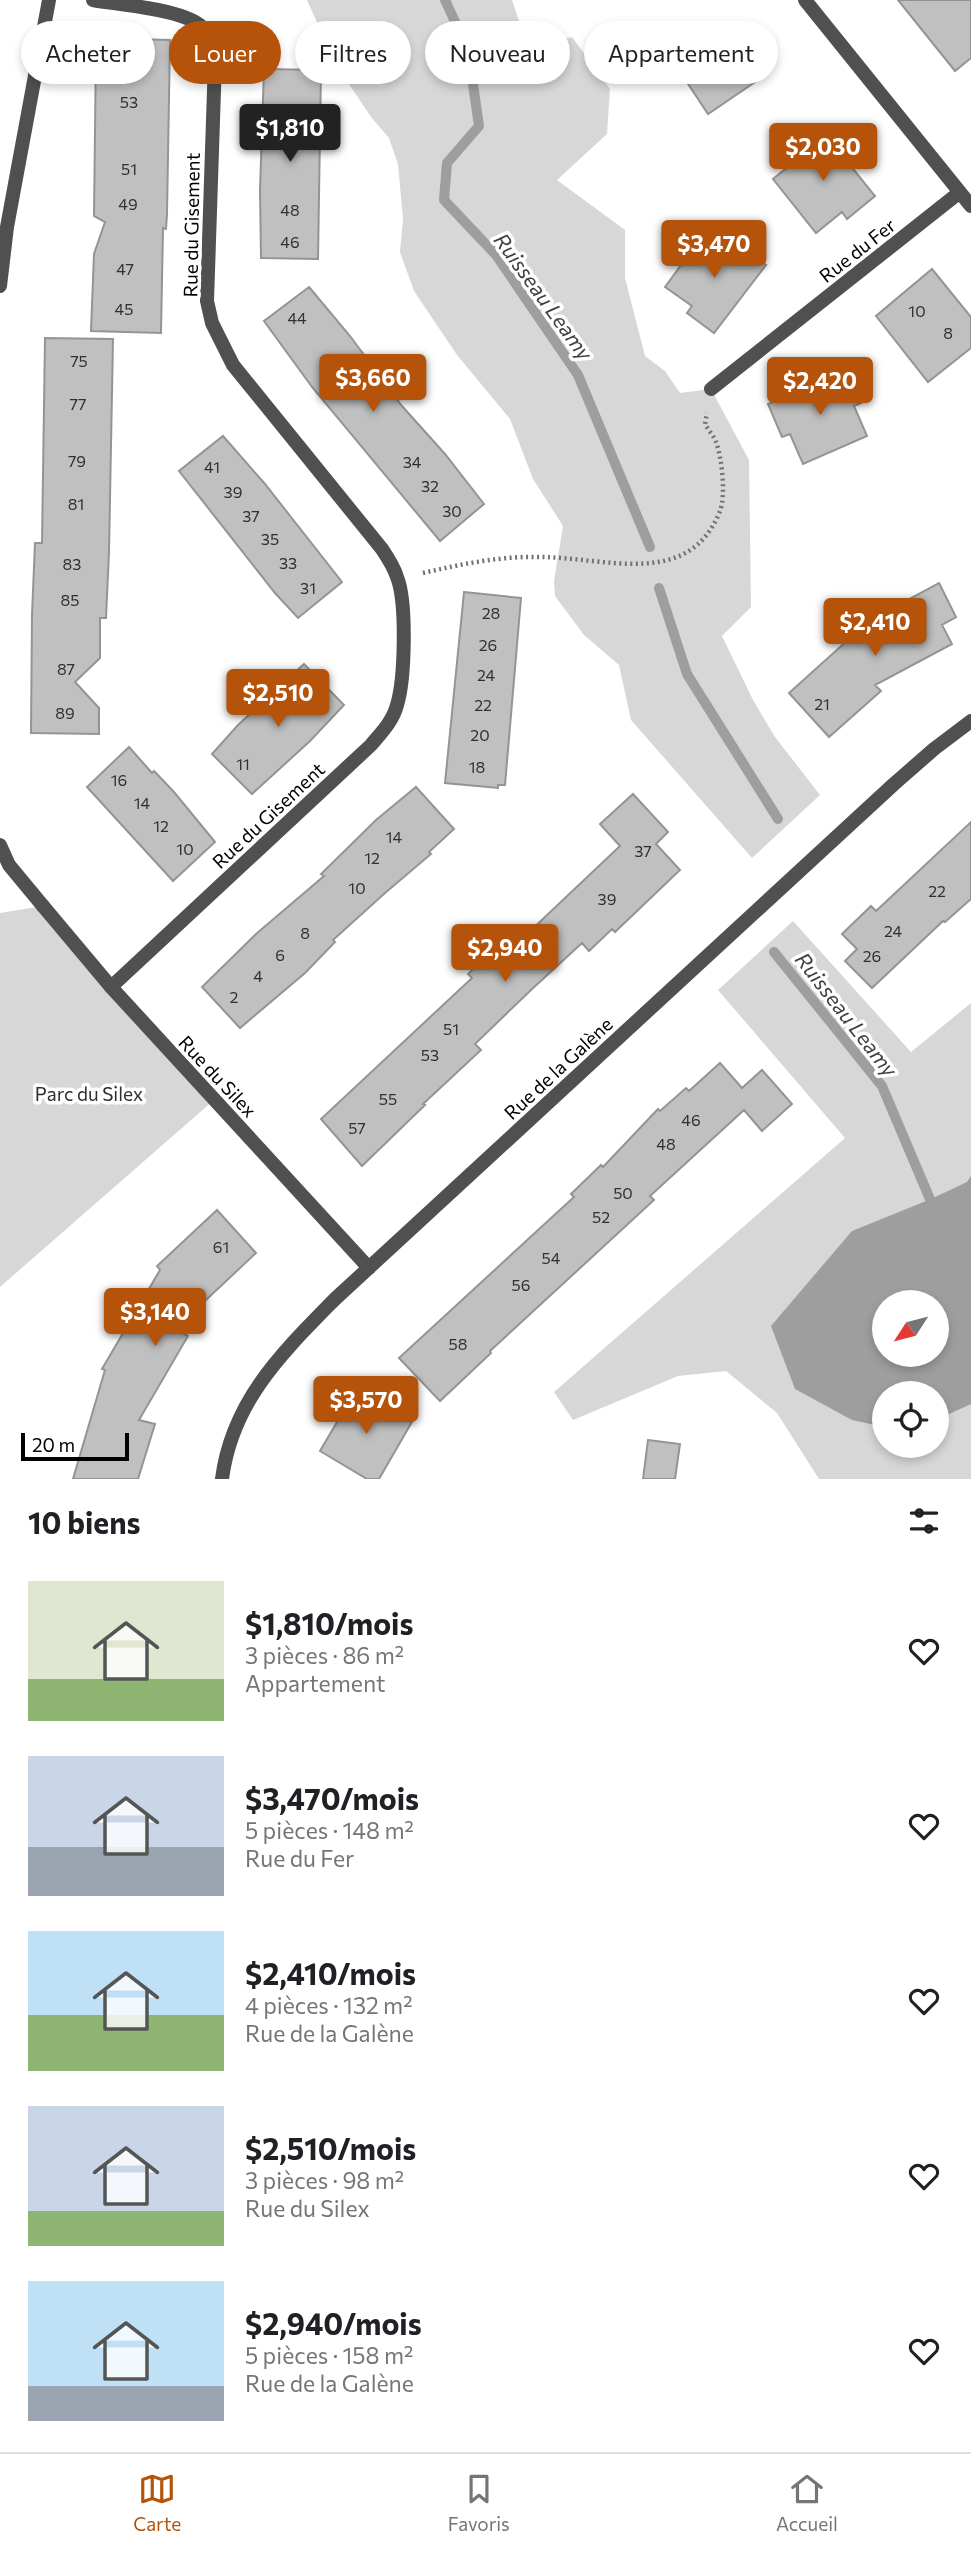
<!DOCTYPE html>
<html lang="fr">
<head>
<meta charset="utf-8">
<style>
	:root { --surface:#fff; --page:#f2f2f2; --text:#202124; --muted:#757577; --line:#e0e0e0; --accent:#b45309 }
	body { margin:0; font-family:Commissioner,sans-serif; background:var(--page); color:var(--text); height:100vh; display:flex; flex-direction:column; font-size:26px; white-space:nowrap }
	* { box-sizing:border-box; margin:0 }
	p { font-size:23px; color:var(--muted) }
	.icon { flex:none; width:38px; height:38px; fill:none; stroke:currentColor; stroke-width:2; stroke-linecap:round; stroke-linejoin:round }
	.map { position:relative; height:1479px; overflow:hidden }
	.sheet { display:flex; flex-direction:column; background:var(--surface); flex:1 }
	.sheet>* { flex:none }
	.hud { position:absolute; left:21px; top:21px; width:929px; height:63px; display:flex; gap:14px }
	.needle { width:46px; rotate:234deg }
	.tools { position:absolute; left:872px; top:1290px; display:grid; gap:14px }
	.tools a { display:grid; place-items:center; width:77px; height:77px; border-radius:50%; background:var(--surface); box-shadow:0 4px 10px #0003; font-size:35px }
	.scale { position:absolute; left:21px; bottom:18px; width:108px; box-sizing:border-box; padding-left:7px; border:4px solid #000; border-top:0; font-size:19px; line-height:24px; white-space:nowrap; color:#000; -webkit-text-stroke:5px #fff; paint-order:stroke }
	.price { position:absolute; translate:-50% -60px; padding:0 16px; border-radius:7px; background:var(--accent); color:#fff; font-size:23px; line-height:46px; filter:drop-shadow(0 2px 4px #0008) }
	.price::after { content:''; position:absolute; left:50%; top:42px; width:21px; height:16px; margin-left:-10px; background:inherit; clip-path:polygon(0 0,100% 0,50% 100%) }
	.price.current { background:#222; color:#fff }
	ul { padding:0; list-style:none }
	li { display:flex; align-items:center; gap:21px; height:175px; padding:0 28px }
	li span { display:grid; place-items:center; flex:none; width:196px; height:140px; border-radius:0px; color:#555 }
	li>.icon { margin-inline-start:auto }
	span .icon { width:84px; height:84px; fill:#fffc; stroke-width:1 }
	li b { font-size:30px }
	h2 { display:flex; justify-content:space-between; align-items:center; height:84px; padding:0 28px; font-size:30px }
	.chip { padding:0 24px; border-radius:32px; background:var(--surface); box-shadow:0 4px 10px #0003; font-size:24px; line-height:63px }
	.chip.current { background:var(--accent); color:#fff }
	.dock { display:flex; justify-content:space-around; align-items:center; height:98px; border-top:2px solid var(--line); background:var(--surface); font-size:19px; color:var(--muted) }
	.dock a { display:grid; justify-items:center; gap:4px }
	.dock .current { color:var(--accent) }
	.map>svg:first-child { display:block }
	.green { fill:#d7d7d7; fill-rule:evenodd }
	.water { fill:#9e9e9e; fill-rule:evenodd }
	.lines { fill:none; stroke-linecap:round; stroke-linejoin:round }
	.stream { stroke:#9e9e9e; stroke-width:10 }
	.building { fill:#c0c0c0; stroke:#949494; stroke-width:2 }
	.path { stroke:#727272; stroke-width:4.5; stroke-dasharray:2 3.5; stroke-linecap:butt }
	.lane { stroke:#505050; stroke-width:14 }
	.street { stroke:#505050; stroke-width:14 }
	.labels { text-anchor:middle; dominant-baseline:central; stroke-width:7; stroke-linejoin:round; paint-order:stroke }
	.number-label { font-size:16px; fill:#303030 }
	.street-label { font-size:19px; fill:#000; stroke:#fff }
	.park-label { font-size:19px; fill:#2e2e2e; stroke:#fff }
	.water-label { font-size:21px; font-style:italic; fill:#3f3f3f; stroke:#fff }
</style>
</head>
<body>
<div class="map">
<svg width="971" height="1479" viewBox="0 0 971 1479">
	<rect width="100%" height="100%" fill="#fff"/>
	<path class="green" d="M307,0H512L528,48L572,37L610,89L607,134L557,180L625,230V278L645,356L665,371L680,393L711,389L749,460L751,607L722,636L753,700L775,737L820,795L752,858L631,720L619,665L584,635L555,596L554,581L563,526L533,479L510,419L457,355L414,291L400,252L403,219L398,164L389,138L371,117L335,63Z
		M43,906L214,1100L0,1287V913Z
		M793,921L911,1052L971,1003V1479H819L777,1413L726,1371L678,1376L573,1420L554,1392L845,1138L718,990ZM884,1302H936V1354H884ZM884,1393H936V1446H884Z"/>
	<path class="water" d="M971,1176V1404L936,1420V1393H884V1427L852,1420L795,1389L771,1326L852,1231L931,1199L967,1182ZM884,1302H936V1354H884Z"/>
	<g class="lines">
		<path class="stream" d="M445,0L468,50L479,126L447,163L444,200L496,255L578,375L650,547
			M659,588L687,674L778,819
			M774,952L882,1086L935,1211"/>
	</g>
	<path class="building" d="M898,0H971V58L955,71Z
		M689,29L710,59L733,44L758,80L708,114L663,46Z
		M134,39L170,40L167,214L166,229L163,228L161,333L91,331L94,254L105,222L94,216L96,48H100V43L133,44Z
		M264,69L321,70L318,259L261,258L260,190Z
		M821,129L875,196L847,219L842,212L816,233L773,179L799,158L793,152Z
		M706,231L733,250L737,244L766,265L714,333L687,313L692,306L665,287Z
		M932,269L971,317V348L928,382L876,316Z
		M309,287L350,336L402,406L445,454L484,504L440,541L312,387L264,321Z
		M45,338L113,339L109,552L106,618H100V658L75,682L99,708V734L31,733L32,615L35,543H42Z
		M847,370L861,403L854,406L867,436L803,464L790,434L782,437L768,404Z
		M223,436L265,484L342,582L298,618L275,593L179,471Z
		M939,583L956,617L942,625L952,644L875,685L881,691L829,737L789,693L870,620Z
		M464,592L521,598L505,785H498V788L445,783Z
		M304,664L344,705L310,741L252,794L212,754L238,725Z
		M129,747L152,773L154,771L174,792L215,842L173,881L87,787Z
		M416,787L454,829L429,852L431,854L385,893L333,940L335,942L305,973L240,1028L202,987L256,934L324,876L321,874L376,820Z
		M633,794L668,832L656,844L680,870L615,932L612,929L589,951L582,943L531,990L475,1044L481,1050L423,1104L425,1105L362,1166L321,1119L472,978L468,974L520,926L527,934L620,846L600,824Z
		M971,822V899L945,922L943,921L872,988L845,961L857,949L842,934L871,906L876,911Z
		M720,1063L742,1088L762,1070L792,1104L762,1131L744,1110L650,1196L654,1200L490,1351L491,1353L440,1401L399,1358L574,1197L571,1194L601,1165L603,1167L658,1109L660,1111L686,1088L689,1091Z
		M217,1210L256,1253L175,1329L188,1336L139,1420L155,1424L138,1479H73L105,1370L102,1369L160,1270L157,1266Z
		M357,1388L413,1420L379,1479H367L320,1451Z
		M648,1440L680,1444L675,1479H643Z"/>
	<g class="lines">
		<path class="path" d="M423,573C462,564 500,556 540,557C605,557 689,590 720,511C726,495 722,458 716,442C714,436 708,430 705,424L707,413"/>
		<path class="lane" d="M93,0C120,5 187,9 204,29C212,38 214,50 215,60L207,301L212,323L233,365L382,549C388,558 394,567 397,577C407,602 405,679 397,705C393,721 381,733 371,745L111,987
			M0,286L7,227L49,0
			M0,845L9,865L43,906"/>
		<path class="street" d="M805,0L971,206
			M711,389L960,192
			M43,906L111,987L369,1268
			M222,1479C232,1401 282,1353 335,1299L894,784L934,749L971,721"/>
	</g>
	<g class="labels">
		<g class="number-label">
			<text x="129" y="101">53</text>
			<text x="129" y="168">51</text>
			<text x="128" y="203">49</text>
			<text x="290" y="209">48</text>
			<text x="290" y="241">46</text>
			<text x="125" y="268">47</text>
			<text x="124" y="308">45</text>
			<text x="917" y="310">10</text>
			<text x="297" y="317">44</text>
			<text x="948" y="332">8</text>
			<text x="79" y="360">75</text>
			<text x="78" y="403">77</text>
			<text x="77" y="460">79</text>
			<text x="412" y="461">34</text>
			<text x="212" y="466">41</text>
			<text x="430" y="485">32</text>
			<text x="233" y="491">39</text>
			<text x="76" y="503">81</text>
			<text x="452" y="510">30</text>
			<text x="251" y="515">37</text>
			<text x="270" y="538">35</text>
			<text x="288" y="562">33</text>
			<text x="72" y="563">83</text>
			<text x="308" y="587">31</text>
			<text x="70" y="599">85</text>
			<text x="491" y="612">28</text>
			<text x="488" y="644">26</text>
			<text x="66" y="668">87</text>
			<text x="486" y="674">24</text>
			<text x="822" y="703">21</text>
			<text x="483" y="704">22</text>
			<text x="65" y="712">89</text>
			<text x="480" y="734">20</text>
			<text x="243" y="763">11</text>
			<text x="477" y="766">18</text>
			<text x="119" y="779">16</text>
			<text x="142" y="802">14</text>
			<text x="161" y="825">12</text>
			<text x="394" y="836">14</text>
			<text x="185" y="848">10</text>
			<text x="643" y="850">37</text>
			<text x="372" y="857">12</text>
			<text x="357" y="887">10</text>
			<text x="937" y="890">22</text>
			<text x="607" y="898">39</text>
			<text x="893" y="930">24</text>
			<text x="305" y="932">8</text>
			<text x="280" y="954">6</text>
			<text x="872" y="955">26</text>
			<text x="258" y="975">4</text>
			<text x="234" y="996">2</text>
			<text x="451" y="1028">51</text>
			<text x="430" y="1054">53</text>
			<text x="388" y="1098">55</text>
			<text x="691" y="1119">46</text>
			<text x="357" y="1127">57</text>
			<text x="666" y="1143">48</text>
			<text x="623" y="1192">50</text>
			<text x="601" y="1216">52</text>
			<text x="221" y="1246">61</text>
			<text x="551" y="1257">54</text>
			<text x="521" y="1284">56</text>
			<text x="458" y="1343">58</text>
		</g>
		<g class="street-label">
			<text transform="translate(191 225) rotate(-89)">Rue du Gisement</text>
			<text transform="translate(857 250) rotate(-38)">Rue du Fer</text>
			<text transform="translate(268 815) rotate(-43)">Rue du Gisement</text>
			<text transform="translate(558 1068) rotate(-43)">Rue de la Galène</text>
			<text transform="translate(218 1076) rotate(47)">Rue du Silex</text>
		</g>
		<g class="park-label">
			<text x="89" y="1093">Parc du Silex</text>
		</g>
		<g class="water-label">
			<text transform="translate(544 296) rotate(54)">Ruisseau Leamy</text>
			<text transform="translate(847 1014) rotate(52)">Ruisseau Leamy</text>
		</g>
	</g>
</svg>
<div class="tools">
<a><svg class="needle" viewBox="-14 -14 28 28"><path d="M0-13l5 13h-10z" fill="#e53935"/><path d="M0 13l5-13h-10z" fill="#757577"/></svg></a>
<a><svg class="icon" aria-label="locate" viewBox="0 0 24 24"><circle cx="12" cy="12" r="6"/><path d="M12 2v4M12 18v4M2 12h4M18 12h4"/></svg></a>
</div>
<div class="scale">20 m</div>
<b class="price current" style="left:290px;top:164px">$1,810</b>
<b class="price" style="left:823px;top:183px">$2,030</b>
<b class="price" style="left:714px;top:280px">$3,470</b>
<b class="price" style="left:373px;top:414px">$3,660</b>
<b class="price" style="left:820px;top:417px">$2,420</b>
<b class="price" style="left:875px;top:658px">$2,410</b>
<b class="price" style="left:278px;top:729px">$2,510</b>
<b class="price" style="left:505px;top:984px">$2,940</b>
<b class="price" style="left:155px;top:1348px">$3,140</b>
<b class="price" style="left:366px;top:1436px">$3,570</b>
<div class="hud">
<a class="chip">Acheter</a>
<a class="chip current">Louer</a>
<a class="chip">Filtres</a>
<a class="chip">Nouveau</a>
<a class="chip">Appartement</a>
</div>
</div>
<section class="sheet">
<h2>10 biens<svg class="icon" aria-label="filters" viewBox="0 0 24 24"><path d="M4 7h16M4 17h16"/><circle cx="9" cy="7" r="2"/><circle cx="15" cy="17" r="2"/></svg></h2>
<ul>
<li><span style="background:linear-gradient(#dfe7d0 70%,#8fb573 0)"><svg class="icon" aria-label="home" viewBox="0 0 24 24"><path d="M3 11l9-7 9 7M6 9v11h12V9"/></svg></span><div><b>$1,810/mois</b><p>3 pièces · 86 m²</p><p>Appartement</p></div><svg class="icon" aria-label="heart" viewBox="0 0 24 24"><path d="M12 20l-8-8c-3-5 5-10 8-4 3-6 11-1 8 4z"/></svg></li>
<li><span style="background:linear-gradient(#c9d6e8 65%,#9aa5b1 0)"><svg class="icon" aria-label="home" viewBox="0 0 24 24"><path d="M3 11l9-7 9 7M6 9v11h12V9"/></svg></span><div><b>$3,470/mois</b><p>5 pièces · 148 m²</p><p>Rue du Fer</p></div><svg class="icon" aria-label="heart" viewBox="0 0 24 24"><path d="M12 20l-8-8c-3-5 5-10 8-4 3-6 11-1 8 4z"/></svg></li>
<li><span style="background:linear-gradient(#bfe0f5 60%,#8fb573 0)"><svg class="icon" aria-label="home" viewBox="0 0 24 24"><path d="M3 11l9-7 9 7M6 9v11h12V9"/></svg></span><div><b>$2,410/mois</b><p>4 pièces · 132 m²</p><p>Rue de la Galène</p></div><svg class="icon" aria-label="heart" viewBox="0 0 24 24"><path d="M12 20l-8-8c-3-5 5-10 8-4 3-6 11-1 8 4z"/></svg></li>
<li><span style="background:linear-gradient(#c9d6e8 75%,#8fb573 0)"><svg class="icon" aria-label="home" viewBox="0 0 24 24"><path d="M3 11l9-7 9 7M6 9v11h12V9"/></svg></span><div><b>$2,510/mois</b><p>3 pièces · 98 m²</p><p>Rue du Silex</p></div><svg class="icon" aria-label="heart" viewBox="0 0 24 24"><path d="M12 20l-8-8c-3-5 5-10 8-4 3-6 11-1 8 4z"/></svg></li>
<li><span style="background:linear-gradient(#bfe0f5 75%,#9aa5b1 0)"><svg class="icon" aria-label="home" viewBox="0 0 24 24"><path d="M3 11l9-7 9 7M6 9v11h12V9"/></svg></span><div><b>$2,940/mois</b><p>5 pièces · 158 m²</p><p>Rue de la Galène</p></div><svg class="icon" aria-label="heart" viewBox="0 0 24 24"><path d="M12 20l-8-8c-3-5 5-10 8-4 3-6 11-1 8 4z"/></svg></li>
</ul>
</section>
<nav class="dock">
<a class="current"><svg class="icon" aria-label="map" viewBox="0 0 24 24"><path d="M3 6l6-2 6 2 6-2v14l-6 2-6-2-6 2zM9 4v14M15 6v14"/></svg>Carte</a>
<a><svg class="icon" aria-label="saved" viewBox="0 0 24 24"><path d="M7 4h10v16l-5-4-5 4z"/></svg>Favoris</a>
<a><svg class="icon" aria-label="home" viewBox="0 0 24 24"><path d="M3 11l9-7 9 7M6 9v11h12V9"/></svg>Accueil</a>
</nav>
</body>
</html>
